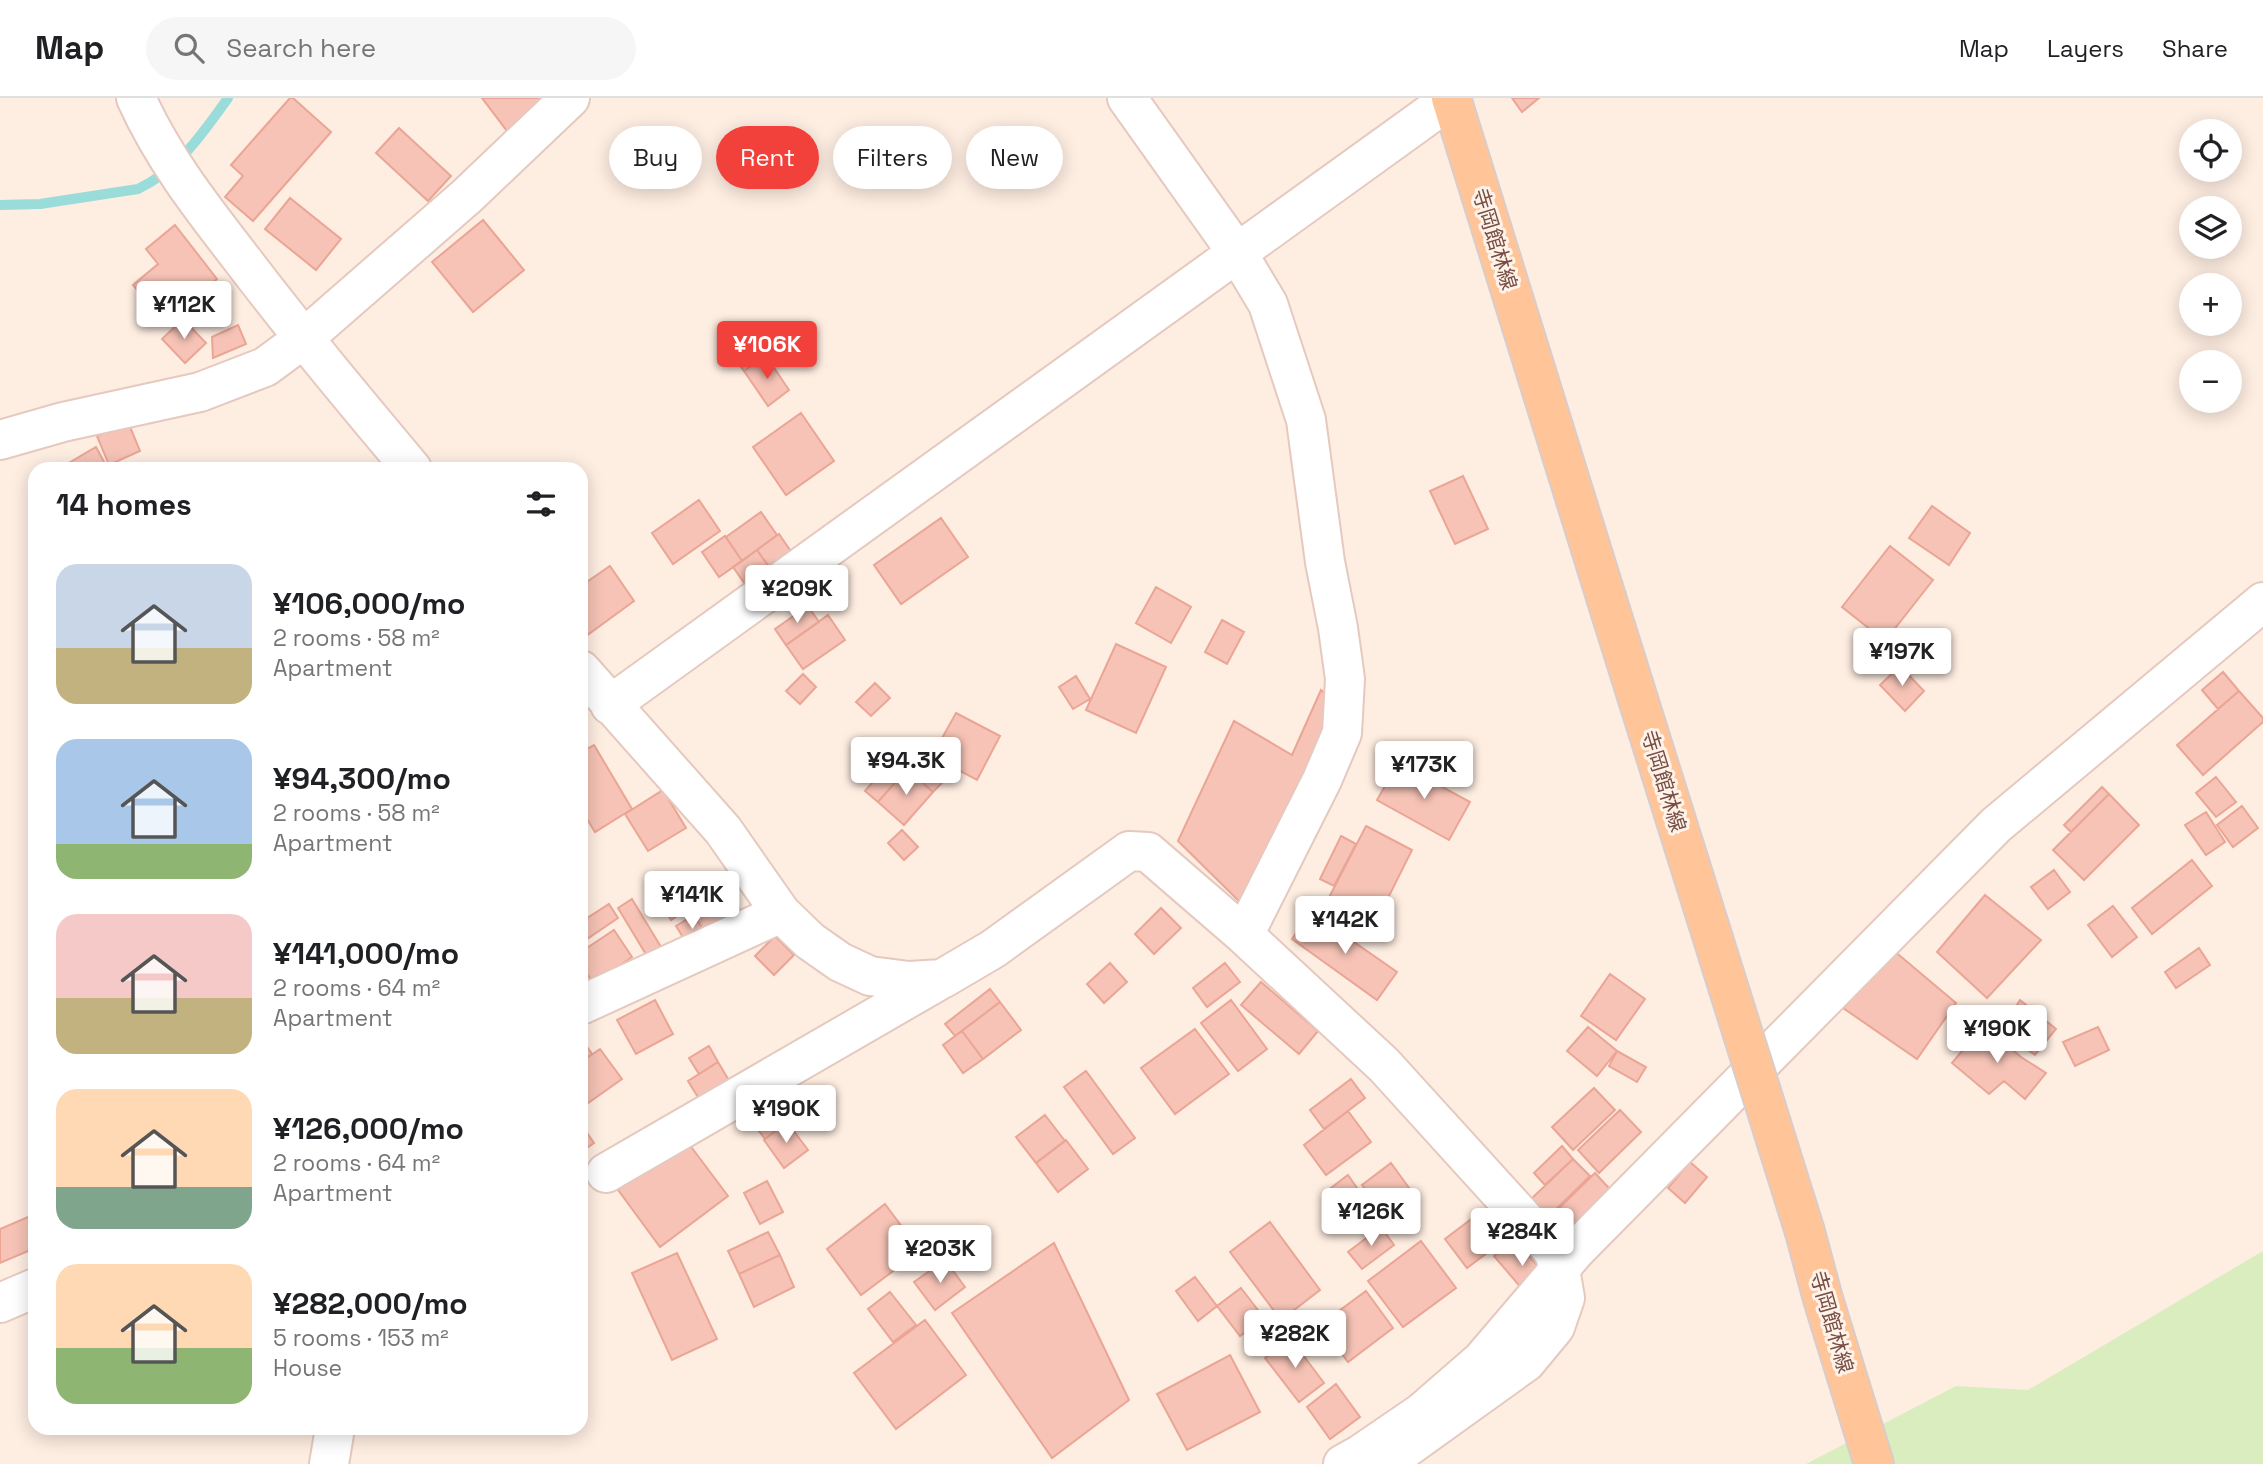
<!DOCTYPE html>
<html lang="en">
<head>
<meta charset="utf-8">
<style>
	:root { --surface:#fff; --page:#f6f6f6; --text:#202124; --muted:#757577; --line:#e0e0e0; --accent:#f2413b }
	body { margin:0; font-family:"Space Grotesk","Noto Sans JP",sans-serif; background:var(--page); color:var(--text); height:100vh; display:flex; flex-direction:column; font-size:26px; white-space:nowrap }
	* { box-sizing:border-box; margin:0 }
	p { font-size:23px; color:var(--muted) }
	.icon { flex:none; width:38px; height:38px; fill:none; stroke:currentColor; stroke-width:2; stroke-linecap:round; stroke-linejoin:round }
	.map { position:relative; flex:1; overflow:hidden }
	.details { position:absolute; left:28px; top:364px; width:560px; height:973px; display:flex; flex-direction:column; background:var(--surface); border-radius:21px; box-shadow:0 4px 18px #0003 }
	.details>* { flex:none }
	.hud { position:absolute; left:609px; top:28px; width:665px; height:63px; display:flex; gap:14px }
	.fabs { position:absolute; left:2179px; top:21px; display:grid; gap:14px }
	.fabs a { display:grid; place-items:center; width:63px; height:63px; border-radius:50%; background:var(--surface); box-shadow:0 4px 18px #0003; font-size:35px }
	.price { position:absolute; translate:-50% -60px; padding:0 16px; border-radius:7px; background:#fff; color:#222; font-size:23px; line-height:46px; filter:drop-shadow(0 2px 4px #0008) }
	.price::after { content:''; position:absolute; left:50%; top:42px; width:21px; height:16px; margin-left:-10px; background:inherit; clip-path:polygon(0 0,100% 0,50% 100%) }
	.price.on { background:var(--accent); color:#fff }
	ul { padding:0; list-style:none }
	li { display:flex; align-items:center; gap:21px; height:175px; padding:0 28px }
	li span { display:grid; place-items:center; flex:none; width:196px; height:140px; border-radius:21px; color:#555 }
	li>.icon { margin-inline-start:auto }
	span .icon { width:84px; height:84px; fill:#fffc; stroke-width:1 }
	li b { font-size:30px }
	h2 { display:flex; justify-content:space-between; align-items:center; height:84px; padding:0 28px; font-size:30px }
	.tag { padding:0 24px; border-radius:32px; background:var(--surface); box-shadow:0 4px 18px #0003; font-size:24px; line-height:63px }
	.tag.on { background:var(--accent); color:#fff }
	header { display:flex; align-items:center; gap:42px; box-sizing:border-box; height:98px; padding:0 35px; background:var(--surface); border-bottom:2px solid var(--line) }
	header strong { font-size:33px }
	nav { display:flex; gap:38px; margin-inline-start:auto; font-size:24px }
	.search { width:490px; height:63px; background:var(--page); display:flex; align-items:center; gap:18px; box-sizing:border-box; padding:0 24px; border-radius:38px; color:var(--muted); font-size:26px }
	.map>svg:first-child { display:block }
	.green { fill:#daedbe }
	.lines { fill:none; stroke-linecap:round; stroke-linejoin:round }
	.stream { stroke:#99dcd9; stroke-width:10 }
	.building { fill:#f6c3b6; stroke:#eaa595; stroke-width:2 }
	.minor-casing { stroke:#e5c9bf; stroke-width:42 }
	.major-casing { stroke:#d9cdcb; stroke-width:42 }
	.minor { stroke:#fff; stroke-width:38 }
	.major { stroke:#ffc497; stroke-width:38 }
	.major-bridge-casing { stroke:#d9cdcb; stroke-width:42; stroke-linecap:butt }
	.major-bridge { stroke:#ffc497; stroke-width:38 }
	.labels { text-anchor:middle; dominant-baseline:central; stroke-width:6; stroke-linejoin:round; paint-order:stroke }
	.street-label { font-size:21px; fill:#774e46; stroke:#fff2e9 }
</style>
</head>
<body>
<header>
<strong>Map</strong>
<div class="search"><svg class="icon" aria-label="search" viewBox="0 0 24 24"><circle cx="10" cy="10" r="6"/><path d="M15 15l6 6"/></svg>Search here</div>
<nav><a>Map</a><a>Layers</a><a>Share</a></nav>
</header>
<div class="map">
<svg width="2263" height="1366" viewBox="0 0 2263 1366">
	<rect width="100%" height="100%" fill="#feede1"/>
	<path class="green" d="M2263,1153V1366H1806L1956,1288L2028,1292Z"/>
	<g class="lines">
		<path class="stream" d="M0,107L40,106L138,91C178,72 203,35 228,0"/>
	</g>
	<path class="building" d="M290,0H293L331,34L253,123L225,99L243,78L231,67Z
		M482,0H558L510,37Z
		M1512,0H1539L1522,14Z
		M399,30L451,78L428,103L376,55Z
		M290,100L341,141L316,172L265,131Z
		M483,122L524,172L473,214L432,164Z
		M175,127L217,181L163,224L133,187L158,166L146,151Z
		M183,221L206,245L185,265L162,241Z
		M238,227L246,246L213,260L212,239Z
		M764,232L777,250L744,273L731,255Z
		M766,258L789,292L768,308L744,273Z
		M801,315L834,363L786,397L753,349Z
		M128,324L140,353L109,367L97,338Z
		M96,349L108,371H70L67,366Z
		M1463,378L1488,431L1455,446L1430,393Z
		M699,402L720,433L673,466L652,435Z
		M1932,408L1970,435L1949,467L1909,440Z
		M761,414L777,437L742,463L726,439Z
		M941,420L968,459L901,506L874,467Z
		M779,436L792,455L770,470L757,452Z
		M725,438L742,463L719,479L702,454Z
		M1890,448L1933,482L1885,543L1842,509Z
		M757,452L769,469L745,486L733,469Z
		M610,468L634,503L582,541L581,488Z
		M1156,489L1191,509L1171,545L1136,525Z
		M808,508L819,524L786,547L775,531Z
		M828,517L845,542L803,571L786,547Z
		M1222,522L1244,534L1227,566L1205,554Z
		M1116,546L1166,569L1136,635L1086,612Z
		M1900,568L1924,593L1905,613L1880,587Z
		M2223,574L2239,593L2218,611L2202,592Z
		M803,576L816,589L800,606L786,593Z
		M1076,578L1090,601L1073,611L1059,589Z
		M875,585L890,600L871,618L856,604Z
		M1321,592L1336,605L1262,771L1243,807L1178,743L1234,623L1292,657Z
		M2239,593L2263,620V624L2203,677L2177,647Z
		M956,615L1000,638L977,682L932,658Z
		M909,642L922,653L944,683L933,694L907,671L878,704L865,693Z
		M594,647L632,711L595,734L581,711V654Z
		M1398,665L1470,704L1449,742L1377,702Z
		M907,671L933,694L904,727L878,704Z
		M2216,679L2236,704L2216,719L2196,695Z
		M2102,689L2109,696L2071,734L2064,727Z
		M663,692L686,730L648,753L625,716Z
		M2109,696L2139,727L2084,782L2053,752Z
		M2242,708L2258,730L2233,749L2217,727Z
		M2206,714L2225,744L2206,757L2185,727Z
		M1366,728L1412,752L1371,834L1324,809Z
		M902,732L918,749L904,762L888,745Z
		M1341,738L1356,746L1334,788L1320,781Z
		M2192,762L2212,788L2152,836L2132,810Z
		M2054,772L2070,794L2048,811L2031,789Z
		M664,783L683,814L671,822L652,790Z
		M723,784L739,810L703,832L687,806Z
		M1985,797L2041,842L1987,900L1937,854Z
		M632,801L664,854L650,863L618,810Z
		M609,806L618,820L587,841L581,832V824Z
		M2113,808L2137,839L2112,859L2088,827Z
		M1161,810L1181,830L1154,856L1135,836Z
		M1311,814L1397,874L1377,902L1292,841Z
		M694,817L707,838L689,849L676,828Z
		M614,832L632,859L594,886L581,867V854Z
		M775,838L794,857L774,877L755,858Z
		M2199,850L2210,867L2176,890L2165,874Z
		M1893,852L1956,905L1917,961L1843,910Z
		M1110,865L1127,884L1104,905L1087,886Z
		M1225,865L1240,884L1207,909L1193,890Z
		M1610,876L1645,901L1616,942L1581,918Z
		M1261,884L1318,933L1299,956L1241,907Z
		M990,891L1000,904L955,938L945,926Z
		M655,902L673,936L636,956L617,922Z
		M1231,902L1267,951L1238,973L1201,925Z
		M2020,902L2056,931L2035,957L2001,933Z
		M1000,904L1021,932L983,961L962,933Z
		M1984,927L2021,959L2046,975L2025,1001L2004,983L1989,996L1952,965Z
		M1588,929L1617,953L1597,978L1567,953Z
		M2098,929L2109,952L2075,968L2063,944Z
		M1195,931L1229,976L1175,1016L1141,970Z
		M962,933L983,961L963,975L943,947Z
		M581,940L592,956L581,964Z
		M709,948L718,964L699,976L689,960Z
		M600,951L622,981L581,1010V964Z
		M1617,953L1646,969L1637,984L1609,968Z
		M718,964L734,991L704,1009L688,983Z
		M1086,973L1135,1040L1113,1056L1064,989Z
		M1351,981L1365,1000L1324,1031L1310,1012Z
		M1594,990L1615,1012L1573,1052L1552,1029Z
		M773,1006L787,1024L765,1041L751,1023Z
		M1620,1012L1641,1034L1599,1075L1578,1052Z
		M1348,1013L1371,1044L1326,1077L1304,1047Z
		M1045,1017L1065,1043L1036,1065L1016,1039Z
		M787,1024L808,1052L784,1070L764,1042Z
		M581,1026L594,1045L581,1054Z
		M680,1034L728,1098L660,1149L613,1085Z
		M1066,1042L1088,1071L1058,1094L1036,1065Z
		M1562,1048L1573,1061L1545,1087L1534,1075Z
		M1573,1061L1590,1078L1546,1121L1529,1103Z
		M1690,1064L1707,1079L1685,1105L1668,1090Z
		M1391,1065L1412,1094L1384,1116L1362,1087Z
		M1595,1075L1619,1101L1571,1148L1547,1122Z
		M1348,1077L1364,1100L1339,1118L1323,1096Z
		M767,1083L783,1114L760,1126L744,1095Z
		M885,1106L920,1153L861,1197L827,1151Z
		M35,1116V1150L0,1165V1131Z
		M1478,1116L1500,1145L1467,1170L1445,1141Z
		M1270,1124L1320,1192L1281,1222L1230,1154Z
		M1381,1129L1394,1147L1362,1171L1348,1154Z
		M768,1134L780,1157L739,1176L728,1153Z
		M1514,1141L1549,1181L1529,1199L1494,1158Z
		M1421,1143L1456,1190L1403,1229L1368,1183Z
		M1054,1145L1129,1302L1052,1360L952,1215Z
		M677,1155L717,1241L672,1262L632,1175Z
		M780,1157L794,1189L754,1209L739,1176Z
		M945,1162L965,1189L935,1212L914,1184Z
		M1195,1179L1217,1208L1198,1223L1176,1193Z
		M1241,1190L1264,1220L1240,1238L1217,1208Z
		M1366,1193L1393,1230L1348,1264L1320,1227Z
		M890,1194L916,1227L893,1244L868,1211Z
		M925,1222L966,1277L896,1331L854,1275Z
		M1291,1241L1324,1285L1299,1304L1265,1260Z
		M1230,1257L1260,1314L1187,1352L1157,1296Z
		M1336,1286L1360,1319L1330,1341L1307,1309Z"/>
	<g class="lines">
		<defs>
			<path id="minor" d="M136,0C164,62 203,111 244,164C298,235 355,303 412,371
				M1127,0L1238,156L1268,206L1306,322L1325,464L1338,530L1345,581L1342,635L1322,682L1244,837
				M0,342L63,324L200,294L265,269L303,241L467,98L570,0
				M581,572L723,732L781,815L810,843L840,864L870,878L909,883L942,881L993,851L1129,753L1148,754L1244,837L1384,967L1553,1153L1560,1171L1565,1200L1555,1229L1526,1264L1384,1366
				M610,607L1452,0
				M581,907L781,815
				M606,1075L938,883
				M0,1205L35,1190
				M329,1366L335,1330
				M1343,1366L1361,1356L1421,1315L1482,1262L1575,1153L1996,727L2263,504"/>
			<path id="major" d="M1451,0L1606,499
				M1805,1134L1823,1201L1874,1366"/>
		</defs>
		<use href="#minor" class="minor-casing"/>
		<use href="#major" class="major-casing"/>
		<use href="#minor" class="minor"/>
		<use href="#major" class="major"/>
		<defs>
			<path id="major-bridge" d="M1606,499L1805,1134"/>
		</defs>
		<use href="#major-bridge" class="major-bridge-casing"/>
		<use href="#major-bridge" class="major-bridge"/>
	</g>
	<g class="labels">
		<g class="street-label">
			<text transform="translate(1495 141) rotate(73)">寺岡館林線</text>
			<text transform="translate(1664 683) rotate(73)">寺岡館林線</text>
			<text transform="translate(1832 1224) rotate(74)">寺岡館林線</text>
		</g>
	</g>
</svg>
<div class="fabs">
<a><svg class="icon" aria-label="locate" viewBox="0 0 24 24"><circle cx="12" cy="12" r="6"/><path d="M12 2v4M12 18v4M2 12h4M18 12h4"/></svg></a>
<a><svg class="icon" aria-label="layers" viewBox="0 0 24 24"><path d="M12 4l9 5-9 5-9-5zM3 14l9 5 9-5"/></svg></a>
<a>+</a>
<a>−</a>
</div>
<b class="price" style="left:184px;top:243px">¥112K</b>
<b class="price on" style="left:767px;top:283px">¥106K</b>
<b class="price" style="left:797px;top:527px">¥209K</b>
<b class="price" style="left:1902px;top:590px">¥197K</b>
<b class="price" style="left:906px;top:699px">¥94.3K</b>
<b class="price" style="left:1424px;top:703px">¥173K</b>
<b class="price" style="left:692px;top:833px">¥141K</b>
<b class="price" style="left:1345px;top:858px">¥142K</b>
<b class="price" style="left:1997px;top:967px">¥190K</b>
<b class="price" style="left:786px;top:1047px">¥190K</b>
<b class="price" style="left:1371px;top:1150px">¥126K</b>
<b class="price" style="left:1522px;top:1170px">¥284K</b>
<b class="price" style="left:940px;top:1187px">¥203K</b>
<b class="price" style="left:1295px;top:1272px">¥282K</b>
<div class="hud">
<a class="tag">Buy</a>
<a class="tag on">Rent</a>
<a class="tag">Filters</a>
<a class="tag">New</a>
</div>
<section class="details">
<h2>14 homes<svg class="icon" aria-label="filters" viewBox="0 0 24 24"><path d="M4 7h16M4 17h16"/><circle cx="9" cy="7" r="2"/><circle cx="15" cy="17" r="2"/></svg></h2>
<ul>
<li><span style="background:linear-gradient(#c9d6e8 60%,#c2b280 0)"><svg class="icon" aria-label="home" viewBox="0 0 24 24"><path d="M3 11l9-7 9 7M6 9v11h12V9"/></svg></span><div><b>¥106,000/mo</b><p>2 rooms · 58 m²</p><p>Apartment</p></div></li>
<li><span style="background:linear-gradient(#a9c7e8 75%,#8fb573 0)"><svg class="icon" aria-label="home" viewBox="0 0 24 24"><path d="M3 11l9-7 9 7M6 9v11h12V9"/></svg></span><div><b>¥94,300/mo</b><p>2 rooms · 58 m²</p><p>Apartment</p></div></li>
<li><span style="background:linear-gradient(#f6c9c9 60%,#c2b280 0)"><svg class="icon" aria-label="home" viewBox="0 0 24 24"><path d="M3 11l9-7 9 7M6 9v11h12V9"/></svg></span><div><b>¥141,000/mo</b><p>2 rooms · 64 m²</p><p>Apartment</p></div></li>
<li><span style="background:linear-gradient(#ffd9b3 70%,#7fa58c 0)"><svg class="icon" aria-label="home" viewBox="0 0 24 24"><path d="M3 11l9-7 9 7M6 9v11h12V9"/></svg></span><div><b>¥126,000/mo</b><p>2 rooms · 64 m²</p><p>Apartment</p></div></li>
<li><span style="background:linear-gradient(#ffd9b3 60%,#8fb573 0)"><svg class="icon" aria-label="home" viewBox="0 0 24 24"><path d="M3 11l9-7 9 7M6 9v11h12V9"/></svg></span><div><b>¥282,000/mo</b><p>5 rooms · 153 m²</p><p>House</p></div></li>
</ul>
</section>
</div>
</body>
</html>
